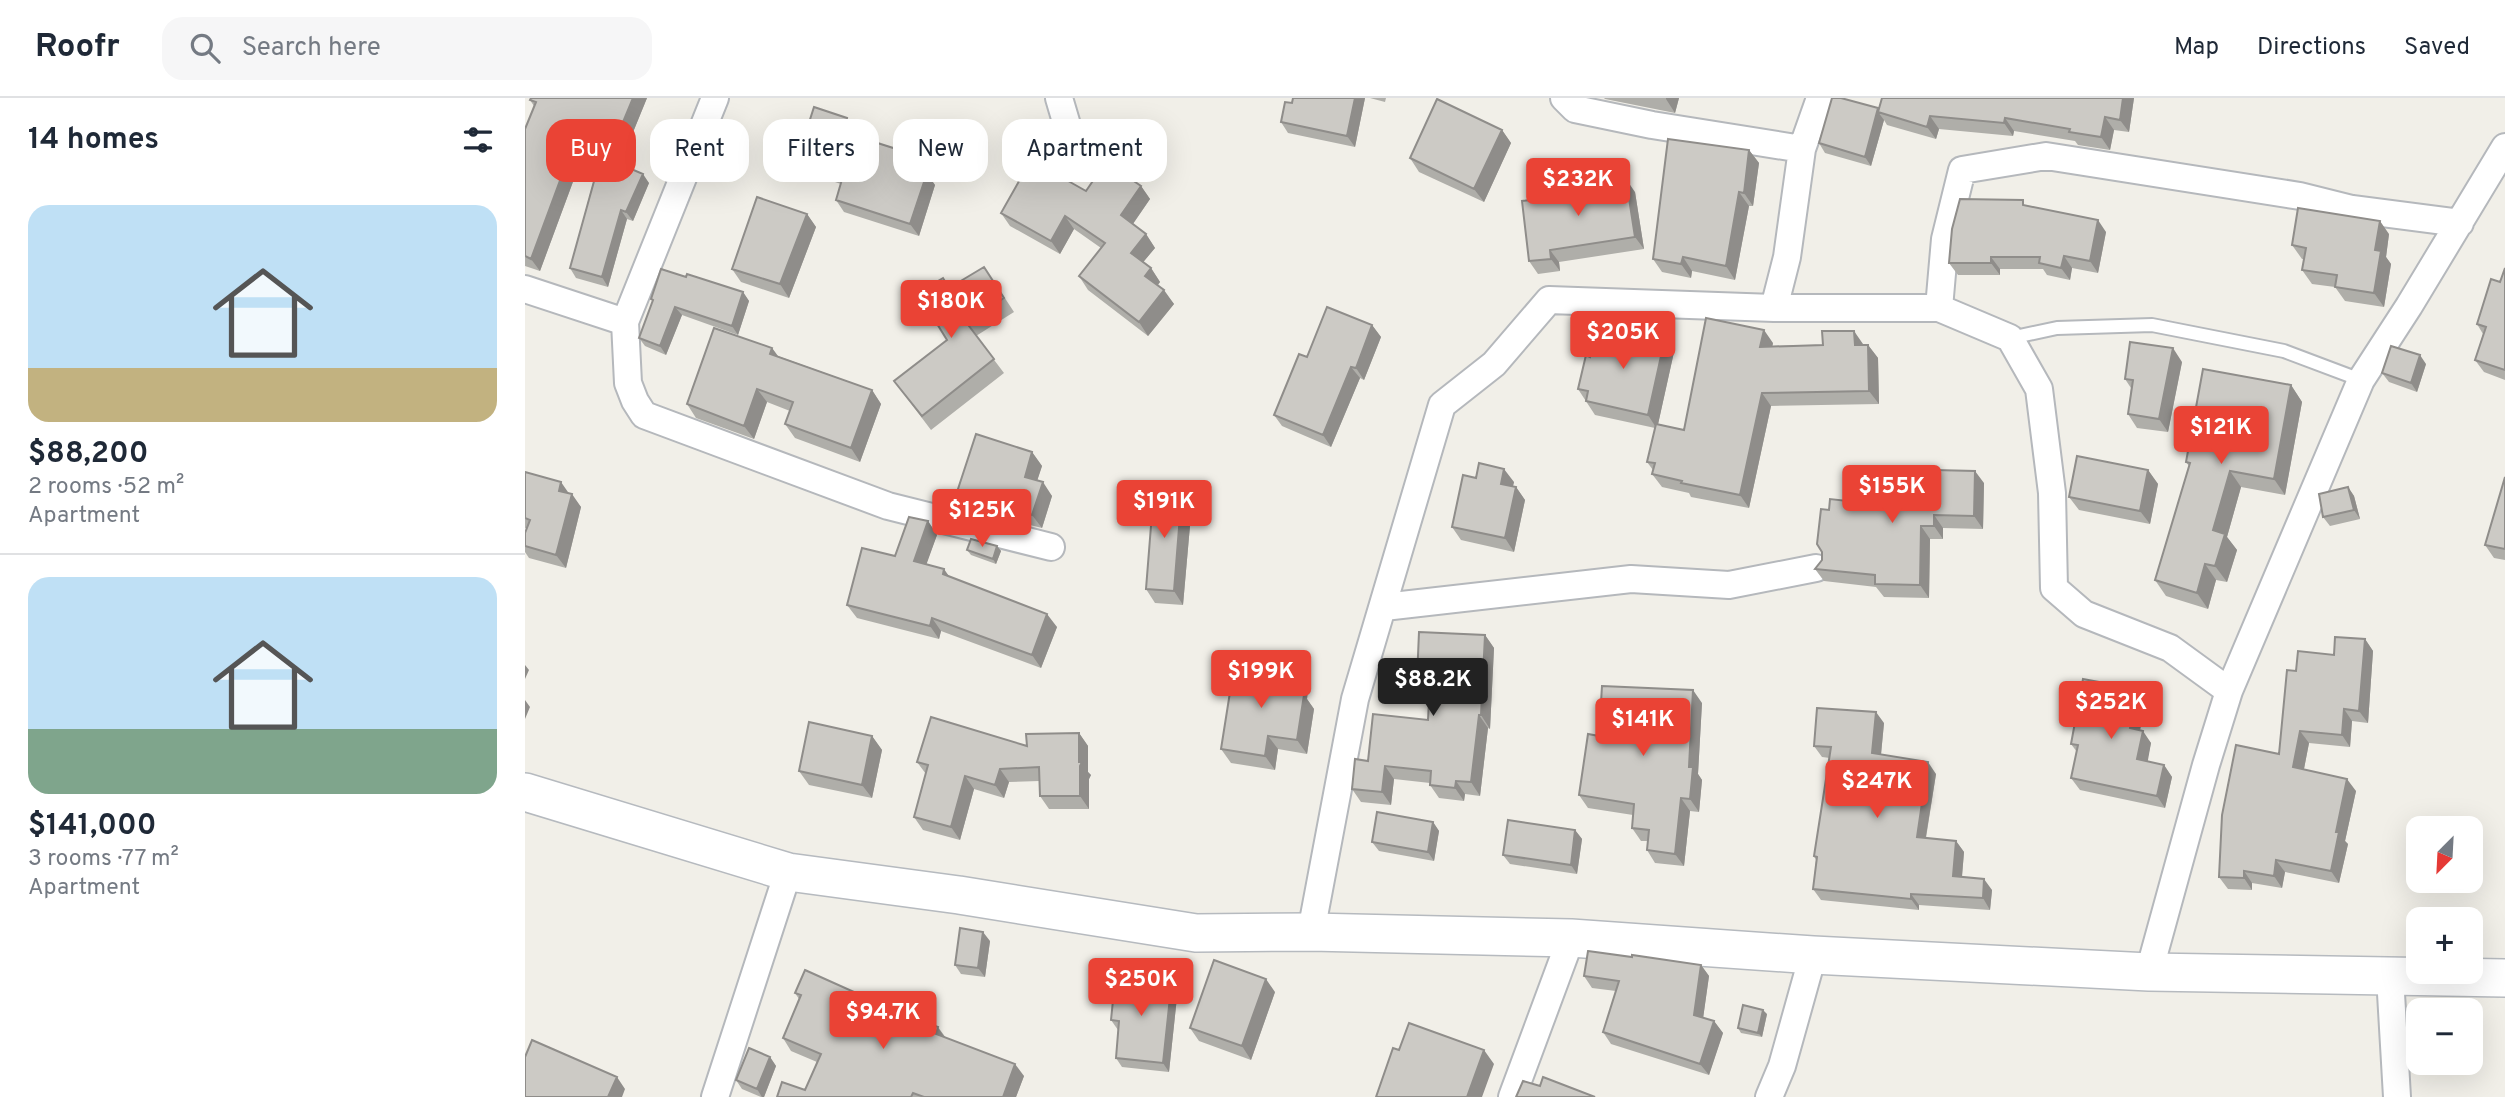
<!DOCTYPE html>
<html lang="en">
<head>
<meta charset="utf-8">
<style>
	:root { --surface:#fff; --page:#f6f6f7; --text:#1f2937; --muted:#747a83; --line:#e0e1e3; --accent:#ea4335 }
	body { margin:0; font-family:Overpass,sans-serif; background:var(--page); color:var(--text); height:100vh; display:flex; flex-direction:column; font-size:26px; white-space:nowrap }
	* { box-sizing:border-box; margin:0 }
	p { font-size:23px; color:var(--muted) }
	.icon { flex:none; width:38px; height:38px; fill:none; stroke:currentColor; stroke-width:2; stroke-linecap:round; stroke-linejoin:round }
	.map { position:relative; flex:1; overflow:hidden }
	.details { display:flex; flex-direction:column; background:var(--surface); width:525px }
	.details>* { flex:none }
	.banner { position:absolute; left:21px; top:21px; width:665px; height:63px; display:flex; gap:14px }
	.needle { width:46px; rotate:204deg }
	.tools { position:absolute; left:1881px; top:718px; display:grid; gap:14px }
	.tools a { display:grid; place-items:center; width:77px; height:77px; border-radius:14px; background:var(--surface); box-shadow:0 7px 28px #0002; font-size:35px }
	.price { position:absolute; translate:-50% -60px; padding:0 16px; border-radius:7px; background:var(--accent); color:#fff; font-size:23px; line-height:46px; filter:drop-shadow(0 2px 4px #0008) }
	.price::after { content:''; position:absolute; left:50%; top:42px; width:21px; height:16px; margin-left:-10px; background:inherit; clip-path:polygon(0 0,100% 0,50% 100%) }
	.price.active { background:#222; color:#fff }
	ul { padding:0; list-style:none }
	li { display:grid; align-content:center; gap:14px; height:371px; padding:0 28px }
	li+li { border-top:2px solid var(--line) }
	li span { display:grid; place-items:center; height:217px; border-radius:21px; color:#555 }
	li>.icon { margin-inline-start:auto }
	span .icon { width:126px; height:126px; fill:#fffc; stroke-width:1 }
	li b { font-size:30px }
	h2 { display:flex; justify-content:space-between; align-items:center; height:84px; padding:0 28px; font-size:30px }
	.pill { padding:0 24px; border-radius:21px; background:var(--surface); box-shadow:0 7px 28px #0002; font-size:24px; line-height:63px }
	.pill.active { background:var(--accent); color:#fff }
	header { display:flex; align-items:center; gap:42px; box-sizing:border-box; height:98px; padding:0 35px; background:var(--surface); border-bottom:2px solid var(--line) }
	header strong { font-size:33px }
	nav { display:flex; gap:38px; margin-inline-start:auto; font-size:24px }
	.search { width:490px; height:63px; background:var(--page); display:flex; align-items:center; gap:18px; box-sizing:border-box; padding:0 24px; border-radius:21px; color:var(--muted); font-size:26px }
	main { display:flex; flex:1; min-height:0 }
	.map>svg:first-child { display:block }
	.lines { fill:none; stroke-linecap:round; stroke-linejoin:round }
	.lane-casing { stroke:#b5b8bc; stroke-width:16 }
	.street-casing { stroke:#b5b8bc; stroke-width:30 }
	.secondary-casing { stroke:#b6babf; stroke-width:40 }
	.lane { stroke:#fff; stroke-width:12 }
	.street { stroke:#fff; stroke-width:26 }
	.secondary { stroke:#fff; stroke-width:37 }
	.wall { fill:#afaea9 }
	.shaded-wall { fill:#8f8d8a }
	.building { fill:#cccac5; stroke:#8f8d8a; stroke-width:2 }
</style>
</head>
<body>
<header>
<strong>Roofr</strong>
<div class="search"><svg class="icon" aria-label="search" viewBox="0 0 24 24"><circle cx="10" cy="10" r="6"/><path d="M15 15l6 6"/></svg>Search here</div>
<nav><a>Map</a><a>Directions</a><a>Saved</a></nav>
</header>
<main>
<section class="details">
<h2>14 homes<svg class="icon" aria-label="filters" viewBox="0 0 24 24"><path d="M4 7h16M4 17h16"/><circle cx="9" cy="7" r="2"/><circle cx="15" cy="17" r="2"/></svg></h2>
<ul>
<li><span style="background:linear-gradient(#bfe0f5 75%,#c2b280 0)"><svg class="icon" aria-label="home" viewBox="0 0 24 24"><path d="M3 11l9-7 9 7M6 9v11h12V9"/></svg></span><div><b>$88,200</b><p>2 rooms · 52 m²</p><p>Apartment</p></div></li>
<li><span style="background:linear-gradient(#bfe0f5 70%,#7fa58c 0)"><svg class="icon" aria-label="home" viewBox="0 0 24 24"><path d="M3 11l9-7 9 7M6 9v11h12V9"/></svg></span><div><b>$141,000</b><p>3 rooms · 77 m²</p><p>Apartment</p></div></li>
</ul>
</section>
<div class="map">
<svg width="1980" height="999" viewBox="0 0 1980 999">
	<rect width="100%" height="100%" fill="#f1efe8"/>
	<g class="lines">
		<defs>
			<path id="lane" d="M1485,240L1532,230L1627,227L1759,253L1836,282"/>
			<path id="street" d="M190,0L100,224L103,285L110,303L119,317L363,408L526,449
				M534,0L542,27L557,60
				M1039,0L1050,11L1127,27L1277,51
				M0,191L100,224
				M1249,210L1262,159L1277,51L1295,0
				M1414,210L1420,141L1437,72L1521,58L1775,98L1827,111L1935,125
				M859,509L1106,481L1204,487L1291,470
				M786,834L830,601L917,307L969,266L1024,202L1249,210H1414L1485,240L1514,291L1527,395L1529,490L1559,516L1645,550L1704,593
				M1624,874L1681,667L1704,593L1836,282L1884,208L1980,49
				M1865,878L1872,999
				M190,999L263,774
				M987,999L1046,840
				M1244,999L1257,968L1288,857"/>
			<path id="secondary" d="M0,694L263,774L434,797L671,835L786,834L1046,840L1288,857L1624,874L1980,880"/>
		</defs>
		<use href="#lane" class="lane-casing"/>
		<use href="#street" class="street-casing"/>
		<use href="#secondary" class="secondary-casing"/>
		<use href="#lane" class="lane"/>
		<use href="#street" class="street"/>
		<use href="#secondary" class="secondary"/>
	</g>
	<path class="wall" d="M6,0H122L95,66L124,85L108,123L102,121L83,189L51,180L45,170L75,59L59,54L15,173L0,168V31L9,8L5,2Z
		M840,0L830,49L763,35L756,24L767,5Z
		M845,0H861L860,4Z
		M1079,0H1154L1150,15L1080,1Z
		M1357,0H1609L1604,34L1589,32L1585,52L1553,47L1550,43L1489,33L1488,38L1414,31L1411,41L1362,27L1359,22L1346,68L1300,55L1294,45L1353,10L1354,12Z
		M322,20L331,33L329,38L387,56L395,69L394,72L410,87L394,138L319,114L311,102L316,86L280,74L272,62Z
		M977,32L986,45L959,104L894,74L885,60Z
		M1224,52L1234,65L1228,108H1224L1210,182L1167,173L1166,180L1137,174L1128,161Z
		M616,88L625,101L608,126L621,136L630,150L618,164L626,170L635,184L633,187L649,206L623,238L563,192L554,178L576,150L549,131L535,156L485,128L476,115L561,93Z
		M1110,94L1119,151L1034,164L1035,173L1013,176L1004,163Z
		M1502,108L1581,134L1573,175L1547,170L1545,182L1522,177L1518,171H1475V177H1433L1424,165Z
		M282,116L291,129L264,200L216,184L207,171Z
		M1864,136L1861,159L1866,166L1859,209L1820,203L1810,189L1787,186L1777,172L1779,161H1777L1767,147Z
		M1980,170V282L1959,274L1950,262L1958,236L1952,226L1975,184Z
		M161,179L218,194L224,203L213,237L157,217L141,257L120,248L114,240L128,204L126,201Z
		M418,180L425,190L468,182L489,214L451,238L479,275L406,332L369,283L422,242Z
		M847,227L856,239L839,282L835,280L806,349L757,328L749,317L782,259Z
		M1097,237L1140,240L1149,254L1133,326L1159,332L1248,245L1247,248L1338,246V247H1343L1353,260L1354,306L1246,308L1224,410L1166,399L1164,395L1137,389L1127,376L1128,372L1122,364L1130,330L1070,317L1053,291L1065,259L1083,244Z
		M247,250L253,258L347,292L356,306L335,364L270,340L260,326L265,313L242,304L229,341L171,320L162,306Z
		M1657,264L1643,334L1612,330L1603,316L1606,290L1600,281Z
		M1901,266L1892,294L1864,284L1857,275Z
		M1766,287L1777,304L1760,397L1716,389L1702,439L1712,452L1702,484L1691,482L1683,511L1641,498L1630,482L1664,368L1661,364Z
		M507,354L517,368L512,383L527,398L517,430L460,416L457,412L442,407L432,394Z
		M1623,372L1633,386L1625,426L1554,412L1544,399Z
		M0,374L44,395L56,409L41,470L4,460L0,454V435L2,431L0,430Z
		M1980,379V462L1969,460L1960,447Z
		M951,380L989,384L988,388L991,389L1000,402L989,454L936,442L927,429Z
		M1459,385L1458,431L1418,430V441H1405L1404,500L1359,499L1351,489L1299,483L1290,471L1297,462L1304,412L1367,408Z
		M1823,389L1829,398L1835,421L1805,428L1798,419Z
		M657,392L667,405L658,507L630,505L621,491Z
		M403,423L412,437L401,466L425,479L532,529L516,570L416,533L414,541L332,520L322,507Z
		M472,448L476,453L471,466L446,457L442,452Z
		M960,537L969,550L965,631L963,630L955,698L940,696L939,703L914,700L905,687V685L869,681L866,707L836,704L827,691L843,663L903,622L905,594H901L892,581Z
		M1840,541L1848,553L1843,625L1827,623L1825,649L1784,645L1779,671L1831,693L1820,743L1823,746L1814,785L1760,774L1757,790L1727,785V792L1703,791L1694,779L1754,656L1771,573L1809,557Z
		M783,591L782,601L789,611L782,656L753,651L750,672L706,665L696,651Z
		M1621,603L1615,632L1626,645L1622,663L1639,667L1647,679L1640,710L1555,692L1546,680L1552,654L1546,646Z
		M1177,605L1173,676L1177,682L1174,714L1165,713L1159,768L1130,765L1122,752V743H1116L1107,730L1108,717L1063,710L1054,697L1074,638Z
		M1359,625L1356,657L1411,676L1401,740L1431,743L1439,754L1437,779L1467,792L1465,812L1394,807V812L1296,802L1288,791L1291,762L1289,758L1305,660L1297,659L1289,648Z
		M554,635L563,648V674L566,677L564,681V711H524L515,698L514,683L484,684L479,700L449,691L435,742L398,732L389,719L401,676L392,664L502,648Z
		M347,638L357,652L347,700L284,687L274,673Z
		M908,724L914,733L909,763L854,753L847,744Z
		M1050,732L1057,741L1052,776L985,766L978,757Z
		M465,843L460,879L436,876L430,867Z
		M1107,859L1176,867L1184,878L1178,920L1189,923L1198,935L1184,977L1086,946L1078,934L1091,893L1067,890L1059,878Z
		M645,889L652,899L644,974L597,969L591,960L593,932L586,922Z
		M750,894L726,962L674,943L665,930Z
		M270,895L380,917L413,929L421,940L499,978L491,999H252L280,992L292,964L266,953L258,940L274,901Z
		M1242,916L1237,939L1216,935L1213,930Z
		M245,959L251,968L239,999H236L217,991L211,982Z"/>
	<path class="shaded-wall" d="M108,0H122L95,66L86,53Z
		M830,0H840L830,49L822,38Z
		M1141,0H1154L1150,15L1141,1Z
		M1598,0H1609L1604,34L1595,22Z
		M1353,10L1356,15L1353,14L1359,22L1346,68L1340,59Z
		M1405,18L1414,31L1411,41L1402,29Z
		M1580,19L1589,32L1585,52L1576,39Z
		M322,20L331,33L326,46L318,34Z
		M1480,20L1489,33L1488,38L1479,25Z
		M977,32L986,45L959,104L949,91Z
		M50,42L59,54L15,173L6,161Z
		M1224,52L1234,65L1228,108L1219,95Z
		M387,56L395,69L391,81L383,68Z
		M402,75L410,87L394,138L385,126Z
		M118,76L124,85L108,123L101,114Z
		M1101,81L1110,94L1119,151L1110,139Z
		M616,88L625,101L605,130L596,117Z
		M1214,94L1224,108L1210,182L1201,168Z
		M96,112L102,121L83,189L77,179Z
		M282,116L291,129L264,200L255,186Z
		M540,118L549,131L535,156L526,143Z
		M1573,122L1581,134L1573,175L1565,163Z
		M1855,123L1864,136L1861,159L1866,166L1859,209L1849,195L1850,152Z
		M621,136L630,150L615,168L606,155Z
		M1025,152L1034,164L1035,173L1026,161Z
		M1539,158L1547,170L1545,182L1536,170Z
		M1158,159L1167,173L1166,180L1156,166Z
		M1466,159L1475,171V177L1466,165Z
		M626,170L635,184L629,191L620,178Z
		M639,192L649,206L623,238L614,224Z
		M218,194L224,203L213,237L207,228Z
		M150,209L157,217L141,257L135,248Z
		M847,227L856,239L839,282L831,270Z
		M1239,232L1248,245L1245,262L1235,249Z
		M1329,233L1338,246L1339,260L1330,247Z
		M1140,240L1149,254L1132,331L1123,317Z
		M1343,247L1353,260L1354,306L1344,293Z
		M247,250L257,264L245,256Z
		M1648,250L1657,264L1643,334L1634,321Z
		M1895,257L1901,266L1892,294L1886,285Z
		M826,269L835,280L806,349L798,337Z
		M1766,287L1777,304L1760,397L1749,381Z
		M232,291L242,304L229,341L219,328Z
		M347,292L356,306L335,364L326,350Z
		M1237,295L1246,308L1224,410L1215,397Z
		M507,354L517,368L509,392L500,379Z
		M979,371L989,384L985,399L976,386Z
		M1623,372L1633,386L1625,426L1615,413Z
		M1450,373L1459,385L1458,431L1449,418Z
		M1705,373L1716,389L1702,439L1712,452L1702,484L1690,468L1688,432Z
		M36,384L45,397L34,393Z
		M518,384L527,398L517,430L507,417Z
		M991,389L1000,402L989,454L980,440Z
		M1823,389L1829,398L1835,421L1829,412Z
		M657,392L667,405L658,507L649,493Z
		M47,396L56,409L41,470L31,457Z
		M1409,417L1418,430V441L1409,428Z
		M403,423L412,437L398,476L389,463Z
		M1396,428L1405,441L1404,500L1395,487Z
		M472,448L476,453L471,466L468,461Z
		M1680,466L1691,482L1683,511L1672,495Z
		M419,471L428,484L418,476Z
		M522,516L532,529L516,570L507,557Z
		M407,520L416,533L414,541L405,528Z
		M960,537L969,550L965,631L956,617Z
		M1840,541L1848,553L1843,625L1834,613Z
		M0,567L4,572L0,581Z
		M774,578L783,591L782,601L789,611L782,656L772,642L771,596Z
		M1612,591L1621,603L1613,642L1605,630Z
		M1168,592L1177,605L1173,676L1177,682L1174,714L1165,701L1164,669Z
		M0,602L5,609L0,621Z
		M1819,611L1827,623L1825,649L1817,637Z
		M1351,614L1359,625L1355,666L1347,655Z
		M954,617L963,630L955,698L946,684Z
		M1618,633L1626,645L1621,673L1612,661Z
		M1775,633L1784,645L1777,681L1768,669Z
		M554,635L563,648V674L566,677L564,681V711L555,698Z
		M347,638L357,652L347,700L337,687Z
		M743,638L753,651L750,672L740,658Z
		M1403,664L1411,676L1399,750L1392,739Z
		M1639,667L1647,679L1640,710L1632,698Z
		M860,668L869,681L866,707L857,694Z
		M475,671L484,684L479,700L470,687Z
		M440,678L449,691L435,742L426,729Z
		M1822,681L1831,693L1820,743L1823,746L1814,785L1806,773L1811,734Z
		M931,683L940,696L939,703L930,690Z
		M1156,700L1165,713L1159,768L1150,756Z
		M908,724L914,733L909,763L903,754Z
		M1050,732L1057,741L1052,776L1046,767Z
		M1431,743L1439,754L1436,789L1428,778Z
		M1751,762L1760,774L1757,790L1749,778Z
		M1719,773L1727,785V792L1719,780Z
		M1459,781L1467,792L1465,812L1458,800Z
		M1386,796L1394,807V812L1386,801Z
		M458,834L465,843L460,879L453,870Z
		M1176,867L1184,878L1177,928L1169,917Z
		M638,880L645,889L644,898L637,889Z
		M741,881L750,894L726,962L717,948Z
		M646,890L652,899L644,974L638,965Z
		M1238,912L1242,916L1237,939L1233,935Z
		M405,919L422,942L420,949L402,926Z
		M1189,923L1198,935L1184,977L1175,966Z
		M959,952L969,966L957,999H942Z
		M245,959L251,968L239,999H237L232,991Z
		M490,966L499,978L491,999H478Z
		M92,979L100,991L97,999H83Z"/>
	<path class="building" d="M6,0H108L86,53L50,42L6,161L0,158V31L11,4L5,2Z
		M768,0H830L822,38L756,24L760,4L767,5Z
		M1307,0H1316L1353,10L1340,59L1294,45Z
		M1357,0H1598L1595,22L1580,19L1576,39L1544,34L1545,31L1480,20L1479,25L1405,18L1402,29L1353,14Z
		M912,1L977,32L949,91L885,60Z
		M289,9L322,20L318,34L387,56L383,68L402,75L385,126L311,102L318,78L272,62Z
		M1143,41L1224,52L1219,95L1214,94L1201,168L1158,159L1156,166L1128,161Z
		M76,58L118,76L101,114L96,112L77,179L45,170Z
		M506,62L561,93L581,64L616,88L596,117L621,136L606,155L626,170L620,178L639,192L614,224L554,178L580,145L540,118L526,143L476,115Z
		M1101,81L1110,139L1025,152L1026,161L1004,163L997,103L1023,100L1022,93Z
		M232,99L282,116L255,186L207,171Z
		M1435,101L1498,102V107L1573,122L1565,163L1539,158L1536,170L1514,165L1515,159H1466V165H1424L1427,131Z
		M1773,110L1855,123L1850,152L1856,153L1849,195L1810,189L1812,177L1777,172L1781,150L1767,147Z
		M459,169L479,200L441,224L469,261L397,318L369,283L422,242L393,195L418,180L424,190Z
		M1980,170V272L1950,262L1961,229L1952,226L1966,181L1975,184Z
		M136,171L161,179L162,176L218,194L207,228L150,209L135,248L114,240L128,202L126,201Z
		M802,209L847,227L831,270L826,269L798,337L749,317L774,256L782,259Z
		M1181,220L1239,232L1235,249L1298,247L1297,233H1329L1330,247H1343L1344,293L1237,295L1215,397L1156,385L1157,383L1127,376L1130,365L1122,364L1131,326L1159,332Z
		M189,230L247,250L245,256L347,292L326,350L260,326L268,304L232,291L219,328L162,306Z
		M1098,230L1140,240L1123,317L1061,303L1063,293L1053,291L1061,257L1065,259L1069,241L1083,244L1086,234L1097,237Z
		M1605,244L1648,250L1634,321L1603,316L1608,282L1600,281Z
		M1866,248L1895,257L1886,285L1857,275Z
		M1678,271L1766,287L1749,381L1705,373L1688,432L1700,436L1690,468L1680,466L1672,495L1630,482L1665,365L1661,364Z
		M451,336L507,354L500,379L518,384L507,417L451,403L452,400L432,394Z
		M1552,358L1623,372L1615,413L1544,399Z
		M954,365L979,371L976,386L991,389L980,440L927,429L938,377L951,380Z
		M1368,371L1450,373L1449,418L1409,417V428H1396L1395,487L1350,486V477L1290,471L1297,462V454L1292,446L1296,411L1304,412L1305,401L1367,408Z
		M0,374L36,384L34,393L47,396L31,457L0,448V435L5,422L0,420Z
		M1980,379V451L1960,447Z
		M1823,389L1829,412L1798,419L1794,396Z
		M629,390L657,392L649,493L621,491Z
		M384,419L403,423L389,463L419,471L418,476L522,516L507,557L407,520L405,528L322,507L337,450L370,458Z
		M446,441L472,448L468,461L442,452Z
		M894,534L960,537L956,617H954L946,684L931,683L930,690L905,687L906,673L860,668L857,694L827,691L830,661L843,663L848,616L903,622L905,582L892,581Z
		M1810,539L1840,541L1834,613L1819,611L1817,637L1775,633L1768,669L1822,681L1811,734H1814L1806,773L1751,762L1749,778L1719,773V780L1694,779L1697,717L1711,647L1754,656L1762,572L1771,573L1773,553L1809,557Z
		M709,569L774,578L771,596L779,597L772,642L743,638L740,658L696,651Z
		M1558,581L1612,591L1605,630L1618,633L1612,661L1639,667L1632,698L1546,680L1553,647L1546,646Z
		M1077,588L1168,592L1164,669H1168L1165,701L1156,700L1150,756L1122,752L1124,732L1107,730L1109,706L1054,697L1063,636L1074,638Z
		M1292,610L1351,614L1347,655L1403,664L1392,739L1431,743L1428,778L1459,781L1458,800L1386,796V801L1288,791L1292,759L1289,758L1306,649L1289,648Z
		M406,619L502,648L501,636L554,635V664H557L555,668V698H515L514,669L475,671L470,687L440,678L426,729L389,719L403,667L392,664Z
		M284,624L347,638L337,687L274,673Z
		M852,714L908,724L903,754L847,744Z
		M983,722L1050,732L1046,767L978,757Z
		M435,830L458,834L453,870L430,867Z
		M1063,853L1107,859V857L1176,867L1169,917L1189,923L1175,966L1078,934L1094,883L1059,878Z
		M689,862L741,881L717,948L665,930Z
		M280,872L380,917L382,911L405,919L402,926L413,929L411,936L490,966L478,999H399L388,995L386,999H252L257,984L280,992L296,956L258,940L276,897L270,895Z
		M597,876L638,880L637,889L646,890L638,965L591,960L594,923L586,922L590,883L597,884Z
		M1218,907L1238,912L1233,935L1213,930Z
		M884,925L959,952L942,999H851L868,950L874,952Z
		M7,942L92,979L83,999H0V959Z
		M224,950L245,959L232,991L211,982Z
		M1018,979L1070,999H991L998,983L1015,988Z"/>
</svg>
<div class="tools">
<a><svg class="needle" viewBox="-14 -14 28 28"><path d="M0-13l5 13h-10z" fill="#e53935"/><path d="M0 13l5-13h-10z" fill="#747a83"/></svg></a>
<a>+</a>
<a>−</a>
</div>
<b class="price" style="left:1053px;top:120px">$232K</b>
<b class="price" style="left:426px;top:242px">$180K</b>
<b class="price" style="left:1098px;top:273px">$205K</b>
<b class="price" style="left:1696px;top:368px">$121K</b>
<b class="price" style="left:1367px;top:427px">$155K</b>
<b class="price" style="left:639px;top:442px">$191K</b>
<b class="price" style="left:457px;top:451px">$125K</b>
<b class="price" style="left:736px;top:612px">$199K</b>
<b class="price active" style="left:908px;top:620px">$88.2K</b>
<b class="price" style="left:1586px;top:643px">$252K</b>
<b class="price" style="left:1118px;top:660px">$141K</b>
<b class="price" style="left:1352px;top:722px">$247K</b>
<b class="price" style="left:616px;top:920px">$250K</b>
<b class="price" style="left:358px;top:953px">$94.7K</b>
<div class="banner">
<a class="pill active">Buy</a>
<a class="pill">Rent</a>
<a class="pill">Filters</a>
<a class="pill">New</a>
<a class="pill">Apartment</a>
</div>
</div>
</main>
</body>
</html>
